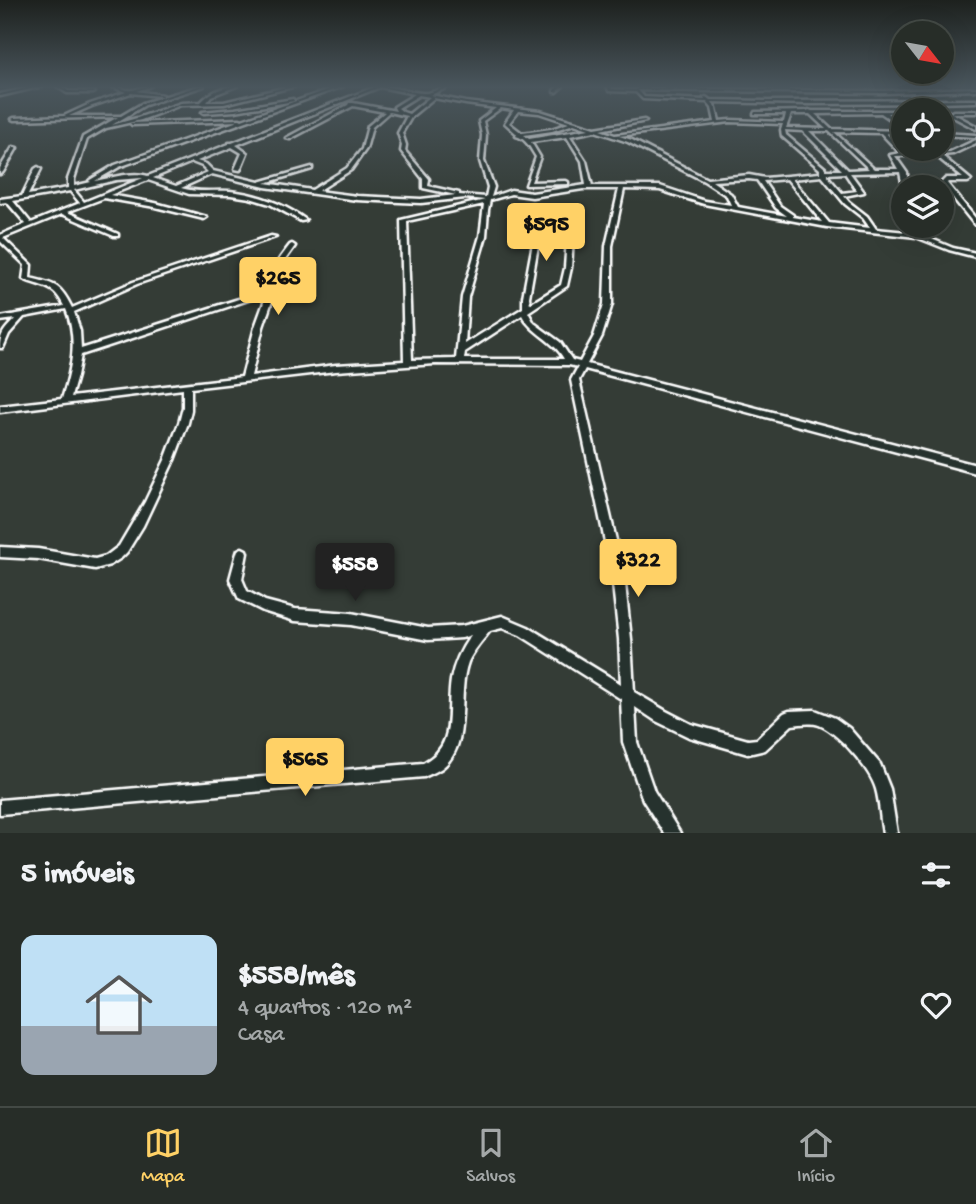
<!DOCTYPE html>
<html lang="pt">
<head>
<meta charset="utf-8">
<style>
	:root { --surface:#272d28; --page:#2f3530; --text:#f1f3f6; --muted:#a4a8a8; --line:#434945; --accent:#ffd166 }
	body { margin:0; font-family:"Gochi Hand",sans-serif; background:var(--page); color:var(--text); height:100vh; display:flex; flex-direction:column; font-size:26px; white-space:nowrap }
	* { box-sizing:border-box; margin:0 }
	p { font-size:23px; color:var(--muted) }
	.icon { flex:none; width:38px; height:38px; fill:none; stroke:currentColor; stroke-width:2; stroke-linecap:round; stroke-linejoin:round }
	.map { position:relative; height:833px; overflow:hidden }
	.side { display:flex; flex-direction:column; background:var(--surface); flex:1 }
	.side>* { flex:none }
	.needle { width:46px; rotate:121deg }
	.buttons { position:absolute; left:891px; top:21px; display:grid; gap:14px }
	.buttons a { display:grid; place-items:center; width:63px; height:63px; border-radius:50%; background:var(--surface); box-shadow:0 7px 28px #0002,0 0 0 2px var(--line); font-size:35px }
	.price { position:absolute; translate:-50% -60px; padding:0 16px; border-radius:7px; background:var(--accent); color:#111; font-size:23px; line-height:46px; filter:drop-shadow(0 2px 4px #0008) }
	.price::after { content:''; position:absolute; left:50%; top:42px; width:21px; height:16px; margin-left:-10px; background:inherit; clip-path:polygon(0 0,100% 0,50% 100%) }
	.price.on { background:#222; color:#fff }
	ul { padding:0; list-style:none }
	li { display:flex; align-items:center; gap:21px; height:175px; padding:0 21px }
	li span { display:grid; place-items:center; flex:none; width:196px; height:140px; border-radius:14px; color:#555 }
	li>.icon { margin-inline-start:auto }
	span .icon { width:84px; height:84px; fill:#fffc; stroke-width:1 }
	li b { font-size:30px }
	h2 { display:flex; justify-content:space-between; align-items:center; height:84px; padding:0 21px; font-size:30px }
	.menu { display:flex; justify-content:space-around; align-items:center; height:98px; border-top:2px solid var(--line); background:var(--surface); font-size:19px; color:var(--muted) }
	.menu a { display:grid; justify-items:center; gap:4px }
	.menu .on { color:var(--accent) }
	.map>svg:first-child { display:block }
	.lines { fill:none; stroke-linecap:round; stroke-linejoin:round }
	.minor-casing { stroke:#fff; stroke-width:5 }
	.minor { fill:#26332d; fill-rule:evenodd }
</style>
</head>
<body>
<div class="map">
<svg width="976" height="833" viewBox="0 0 976 833">
	<rect width="100%" height="100%" fill="#343c36"/>
	<filter id="ink" filterUnits="userSpaceOnUse"><feTurbulence type="fractalNoise" baseFrequency=".0143" numOctaves="2"/><feDisplacementMap in="SourceGraphic" scale="14" xChannelSelector="R" yChannelSelector="G"/><feConvolveMatrix kernelMatrix="1 2 1 2 8 2 1 2 1" color-interpolation-filters="sRGB"/></filter>
	<g filter="url(#ink)">
		<g class="lines">
			<defs>
				<path id="minor" d="M37,86H43L0,96V94Z
					M56,86H60L68,91L95,92L93,93H67Z
					M110,86C117,86 121,89 127,90C135,91 143,86 151,86L136,91L163,95L161,96L131,93L92,106L69,116H121L143,103L199,86H204L145,105L112,125L137,118L181,103L201,102C210,92 224,86 237,86L211,96L206,102H224L290,86H296L224,104L181,105L141,120L106,128L87,139L74,179V186L91,182L89,181L90,180L115,165L238,121L132,125L130,123L240,119L242,120L339,86H344L119,167L95,181C111,178 132,171 148,176L229,144V143H232L377,86C393,86 407,92 423,93C432,94 440,87 450,86L431,95L466,102L540,111L595,128L644,120L646,121L600,130L615,135L715,122L712,108L707,102L643,99L636,92L609,91L607,86H611L612,89L636,90L637,88L884,91L976,88V90L884,93L638,90L644,97L705,100L704,98L706,97L710,100L768,101L976,100V102L933,103L951,113L953,111H976V113H952L976,126V129L927,103L810,104L712,102L716,108L719,121L730,120L784,122L786,114H754L755,112L807,111L809,110L812,111H903V113H887L903,125V128L881,113L815,114L831,129L903,131V133H886L905,153L932,152L929,149H934L938,152H950L976,140V143L953,154L941,155L971,180L968,182H948L947,183L976,219V225L974,224L941,183L946,178H963L935,155L895,156L907,173L908,187H903L900,172L850,173L864,192L844,196L849,202L867,216L876,229L917,233L953,248L976,253V257L949,250L916,237L827,227L704,204L660,190L624,189L612,246V304L602,336L587,364L976,465V473L585,369L579,380L624,575L631,639L634,692L666,711L691,724L748,740L757,739L784,713L789,711L815,710L835,718L849,728L880,764L890,789L897,833H883C880,819 880,803 876,789C871,770 838,732 819,725C811,722 801,724 792,725L765,750L748,754L689,737L656,721L635,707L637,742L654,791L680,833H664L643,800L623,742L621,699L520,635L502,628L490,631C482,641 473,651 468,662C456,694 472,743 443,767C438,771 430,774 424,777L0,814V800L423,763C457,746 446,712 451,680C454,663 461,649 471,635L462,638L428,640L351,625L295,621L263,611L239,599L230,579L237,553L238,550L242,548L246,550L247,553L242,579L247,591L265,601L295,609L351,613L428,628L462,626L502,616L528,627L621,684L619,639L612,575L571,380L578,367L569,365L435,364L336,371L191,388V410L188,423L174,460L143,526L127,552L121,558L110,565L95,569L38,559L0,557V547L38,549L95,559L106,556L119,546L145,502L165,460L179,423L183,407V389L0,412V406L62,399C72,368 78,340 66,309L24,317L9,334L3,348H0C0,333 5,330 15,319L0,321V317L64,306C53,283 42,288 23,279L25,265L0,241V235L26,224L7,202L0,203V199L22,196L35,169L38,167L41,169L28,195L68,188V179L83,137L118,117L14,120L12,119L14,118L64,116L90,104L126,92ZM380,87L415,94L394,107L396,111L353,103H349L348,105L286,138L290,139L353,106L385,112L368,126L362,149L347,168L312,190L265,183L312,169V167L259,182L213,171L206,164L197,161L232,147L242,153L235,169L240,170L247,153L236,145ZM419,95L430,97L409,114L403,112L398,108ZM434,98L466,104L496,108L479,121L482,135L480,161L488,187L486,197L459,195V193L428,186L429,179L405,151L406,145L402,133L412,116ZM501,108L514,110L505,123L517,134L516,136C526,138 531,149 536,157L526,185L568,184V182L566,181L531,182L540,157L531,142L567,137L582,161L586,185L532,193L511,190L491,197L494,187L484,161L486,135L483,121ZM518,111L539,113L569,123L551,129L522,133L509,123ZM389,112L407,116L398,133L402,145L401,151L423,179V188L456,195L421,199L357,196L318,191L351,170L366,149L372,127ZM791,114H810L826,129L786,128ZM730,122L783,124L781,130L782,136L820,169V173L765,178L749,175L707,179L632,140L619,136ZM574,124L589,129L529,139L524,135L552,131ZM785,130L803,131L842,170H826L825,168L786,135ZM595,131L628,142L704,181L727,196L731,205L705,201L660,186H592L586,161L570,136ZM809,131H829L869,169L848,170ZM834,132L881,133L900,153L890,155L898,169H874ZM192,162L202,166L208,172L176,186L153,178ZM845,173L857,191L842,193L826,174ZM212,174L265,187L357,200L421,203L465,198L485,200L401,220L404,361L336,365L251,376L263,327L274,295L273,285L283,263L295,246L292,244L290,245C280,258 268,273 267,290L81,349L80,331L74,312L137,284L276,237L271,236L133,282L72,308C60,284 55,284 30,278L31,265L3,238L62,214L114,236H118V234L67,212L104,198L155,207L204,219L207,217L155,203L110,195L148,180L189,194L231,195L250,198L270,204L301,221L306,220C284,204 257,194 230,191C214,190 197,193 181,188ZM822,176L845,204L863,218L870,228L829,223L792,179ZM142,178H143L84,202L74,190L116,180ZM749,179L757,180L776,208L787,216L738,207L731,194L712,181ZM787,179L822,222L793,217V215L780,206L763,181ZM583,189H619L606,246L604,304L594,336L580,362L572,360L560,342L534,323L528,312L567,286L571,268L575,209L572,207L569,209L565,268L561,285L530,304L529,297L543,217L538,216L523,297V308L465,344L468,297L486,236L488,210L490,200L511,194L532,197ZM70,191L80,203L31,223L13,201ZM484,204L480,236L462,297L456,359L412,360L407,221ZM267,294L255,327L242,377L71,397L77,376L81,355ZM522,315C532,334 554,340 564,359H464L465,352Z
					M559,86H563L556,92H554V90Z
					M293,99L294,101L235,111L204,113L202,112L235,109Z
					M942,133L976,135V137L942,135Z
					M13,147L17,148L3,172L0,174V168Z"/>
			</defs>
			<use href="#minor" class="minor-casing"/>
			<use href="#minor" class="minor"/>
		</g>
	</g>
	<linearGradient id="sky" x2="0" y2="1"><stop stop-color="#1d211e"/><stop offset="0.43" stop-color="#4a565d"/><stop offset="1" stop-color="#4a565d" stop-opacity="0"/></linearGradient>
	<rect width="976" height="202" fill="url(#sky)"/>
</svg>
<div class="buttons">
<a><svg class="needle" viewBox="-14 -14 28 28"><path d="M0-13l5 13h-10z" fill="#e53935"/><path d="M0 13l5-13h-10z" fill="#a4a8a8"/></svg></a>
<a><svg class="icon" aria-label="locate" viewBox="0 0 24 24"><circle cx="12" cy="12" r="6"/><path d="M12 2v4M12 18v4M2 12h4M18 12h4"/></svg></a>
<a><svg class="icon" aria-label="layers" viewBox="0 0 24 24"><path d="M12 4l9 5-9 5-9-5zM3 14l9 5 9-5"/></svg></a>
</div>
<b class="price" style="left:546px;top:263px">$595</b>
<b class="price" style="left:278px;top:317px">$265</b>
<b class="price" style="left:638px;top:599px">$322</b>
<b class="price on" style="left:355px;top:603px">$558</b>
<b class="price" style="left:305px;top:798px">$565</b>
</div>
<section class="side">
<h2>5 imóveis<svg class="icon" aria-label="filters" viewBox="0 0 24 24"><path d="M4 7h16M4 17h16"/><circle cx="9" cy="7" r="2"/><circle cx="15" cy="17" r="2"/></svg></h2>
<ul>
<li><span style="background:linear-gradient(#bfe0f5 65%,#9aa5b1 0)"><svg class="icon" aria-label="home" viewBox="0 0 24 24"><path d="M3 11l9-7 9 7M6 9v11h12V9"/></svg></span><div><b>$558/mês</b><p>4 quartos · 120 m²</p><p>Casa</p></div><svg class="icon" aria-label="heart" viewBox="0 0 24 24"><path d="M12 20l-8-8c-3-5 5-10 8-4 3-6 11-1 8 4z"/></svg></li>
</ul>
</section>
<nav class="menu">
<a class="on"><svg class="icon" aria-label="map" viewBox="0 0 24 24"><path d="M3 6l6-2 6 2 6-2v14l-6 2-6-2-6 2zM9 4v14M15 6v14"/></svg>Mapa</a>
<a><svg class="icon" aria-label="saved" viewBox="0 0 24 24"><path d="M7 4h10v16l-5-4-5 4z"/></svg>Salvos</a>
<a><svg class="icon" aria-label="home" viewBox="0 0 24 24"><path d="M3 11l9-7 9 7M6 9v11h12V9"/></svg>Início</a>
</nav>
</body>
</html>
